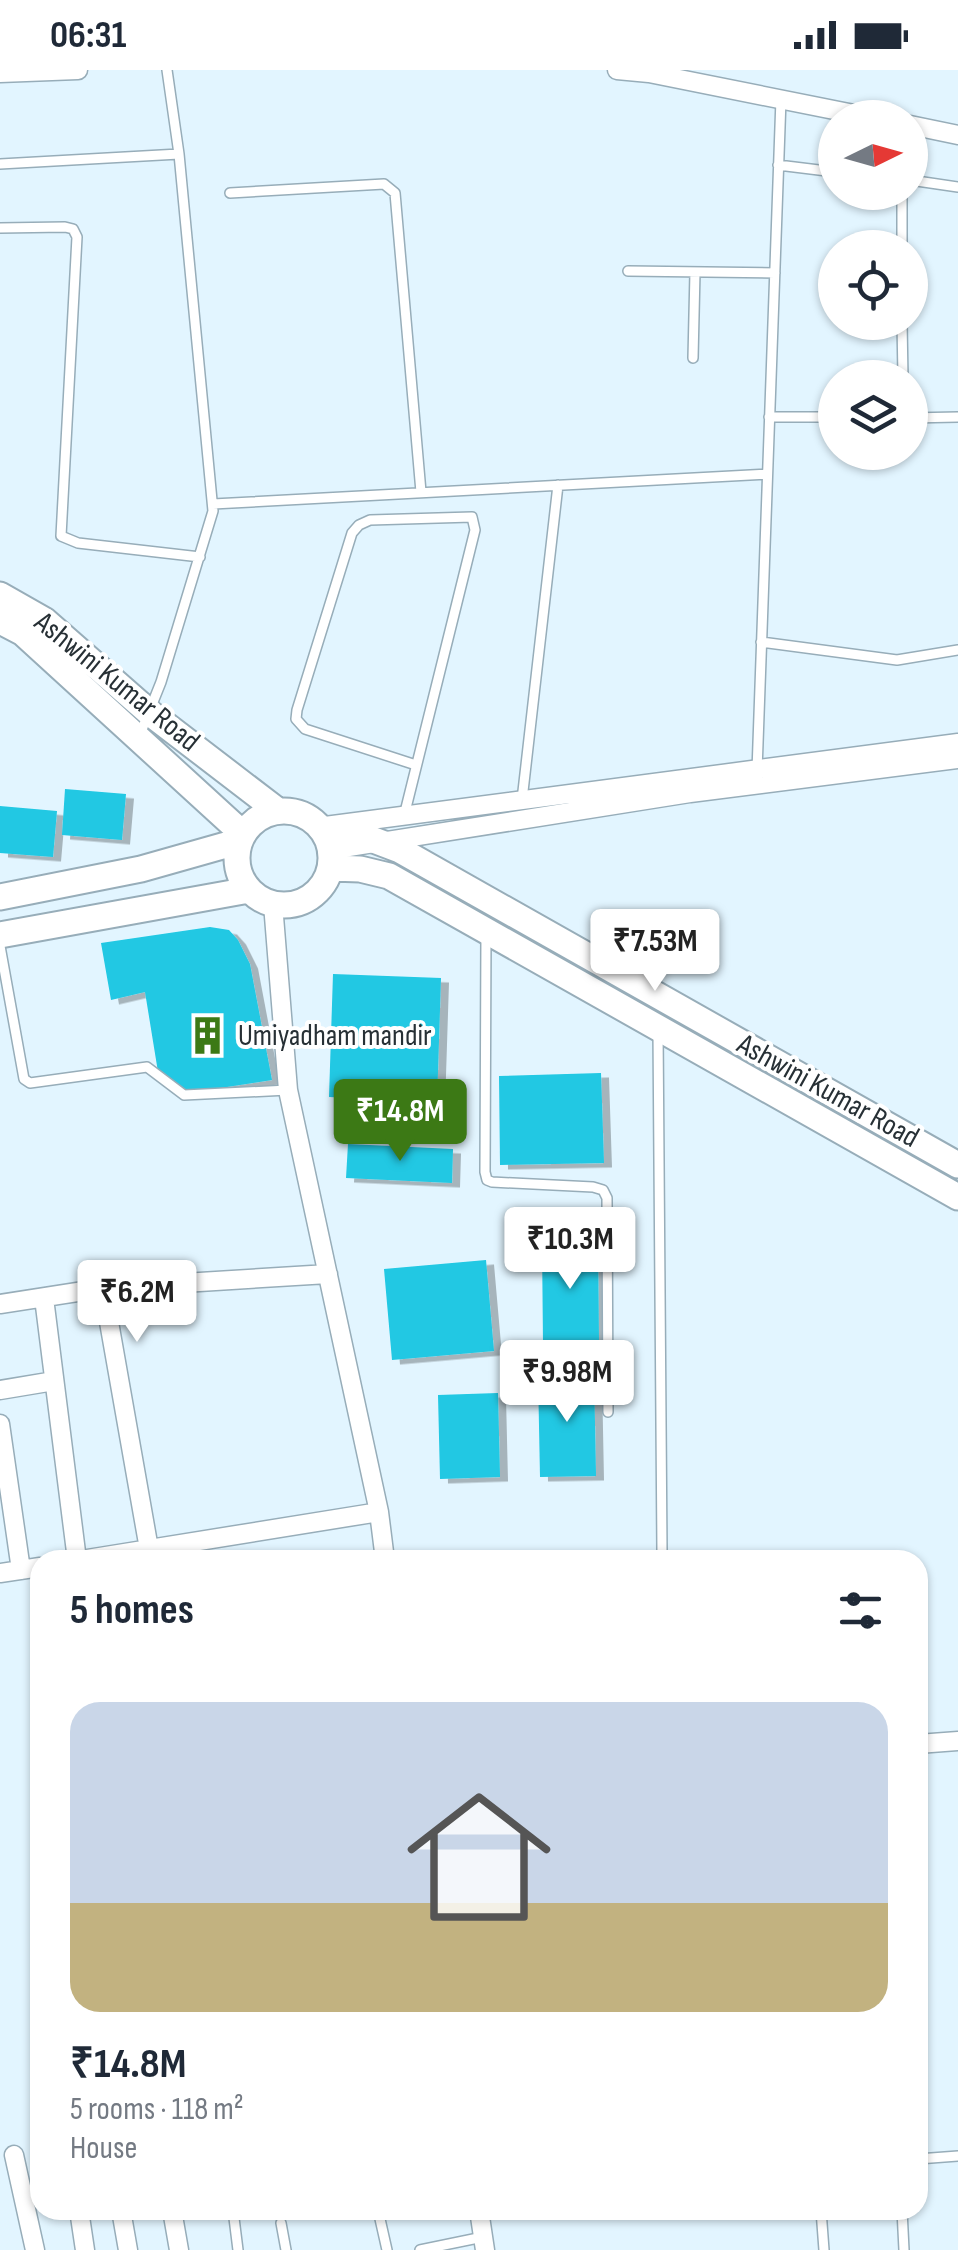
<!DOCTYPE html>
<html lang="en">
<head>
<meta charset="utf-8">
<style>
	:root { --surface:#fff; --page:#f6f6f7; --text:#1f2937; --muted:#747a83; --line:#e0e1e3; --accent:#3c7915 }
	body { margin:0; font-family:"Sofia Sans Condensed",sans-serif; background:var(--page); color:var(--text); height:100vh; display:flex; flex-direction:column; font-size:38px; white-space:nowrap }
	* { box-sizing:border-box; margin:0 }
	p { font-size:32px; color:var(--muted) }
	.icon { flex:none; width:55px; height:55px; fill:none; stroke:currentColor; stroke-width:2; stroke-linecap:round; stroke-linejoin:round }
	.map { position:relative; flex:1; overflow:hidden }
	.sheet { position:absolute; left:30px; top:1480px; width:898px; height:670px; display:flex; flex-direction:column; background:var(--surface); border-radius:30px; box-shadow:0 2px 8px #0004 }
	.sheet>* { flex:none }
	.needle { width:65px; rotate:85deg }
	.tools { position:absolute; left:818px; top:30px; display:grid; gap:20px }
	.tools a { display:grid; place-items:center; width:110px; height:110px; border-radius:50%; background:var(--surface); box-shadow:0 2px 8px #0004; font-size:50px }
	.price { position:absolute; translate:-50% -85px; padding:0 22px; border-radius:10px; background:#fff; color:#222; font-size:32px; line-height:65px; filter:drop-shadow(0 2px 5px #0008) }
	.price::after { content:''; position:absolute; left:50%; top:60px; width:30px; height:22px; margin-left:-15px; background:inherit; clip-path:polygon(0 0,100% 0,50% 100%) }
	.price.active { background:var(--accent); color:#fff }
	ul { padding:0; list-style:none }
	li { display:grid; align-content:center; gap:20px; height:530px; padding:0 40px }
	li+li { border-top:2px solid var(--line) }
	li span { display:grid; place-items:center; height:310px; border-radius:30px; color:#555 }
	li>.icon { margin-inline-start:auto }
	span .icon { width:180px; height:180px; fill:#fffc; stroke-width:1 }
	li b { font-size:42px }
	h2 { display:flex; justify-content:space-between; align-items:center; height:120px; padding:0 40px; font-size:42px }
	.status { display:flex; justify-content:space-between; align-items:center; height:70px; padding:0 50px; background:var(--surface); direction:ltr }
	.status svg { height:28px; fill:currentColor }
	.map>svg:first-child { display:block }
	.building { fill:#20c8e3; filter:url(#shadow) }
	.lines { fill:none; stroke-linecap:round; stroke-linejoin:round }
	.lane-casing { stroke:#97adb9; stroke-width:12 }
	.street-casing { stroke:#97adb9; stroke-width:21 }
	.secondary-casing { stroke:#97adb9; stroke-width:29 }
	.lane { stroke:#fff; stroke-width:9 }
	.street { stroke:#fff; stroke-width:18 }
	.secondary { stroke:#fff; stroke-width:25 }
	.labels { text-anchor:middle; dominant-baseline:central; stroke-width:8; stroke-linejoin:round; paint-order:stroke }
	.street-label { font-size:30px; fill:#273035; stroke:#fff }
	.poi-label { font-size:30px; fill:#273035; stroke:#fff; text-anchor:start }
</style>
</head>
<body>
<div class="status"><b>06:31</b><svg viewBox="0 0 49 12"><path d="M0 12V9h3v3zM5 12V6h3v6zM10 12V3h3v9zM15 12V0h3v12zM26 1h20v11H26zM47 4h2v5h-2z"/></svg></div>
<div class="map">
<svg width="958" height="2180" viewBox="0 0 958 2180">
	<defs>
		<filter id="shadow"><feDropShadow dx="8" dy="4.5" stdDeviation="0" flood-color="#0004"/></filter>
	</defs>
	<rect width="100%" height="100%" fill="#e2f5ff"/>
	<path class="building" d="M65,719L126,724L122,770L62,765Z
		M0,736L57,741L53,787L0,783Z
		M210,857L229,860L238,870L250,894L272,1010L188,1023L158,1002L145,922L111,930L101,873Z
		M333,904L441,908L437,1032L329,1027Z
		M601,1003L604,1093L500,1095L499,1006Z
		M348,1074L453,1079L452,1113L346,1108Z
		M598,1171L599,1273L543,1274L542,1172Z
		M486,1190L494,1281L392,1290L384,1199Z
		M594,1304L596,1406L540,1407L538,1305Z
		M498,1323L500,1407L440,1409L438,1325Z"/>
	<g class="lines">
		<defs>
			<path id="lane" d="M0,94L179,84
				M778,95L835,102
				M910,110L958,117
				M902,122V178
				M230,123L384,114L395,123L421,422
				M0,158L65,157L73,159L77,167L61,466L78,473L200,487
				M628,201L775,203
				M902,252L903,308
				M693,288L695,202
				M769,347H835
				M910,348L958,347
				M213,434L767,404
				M761,572L897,590L958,580
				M139,667L161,612L213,441L179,84L167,0
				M757,701L781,29
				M522,730L558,415
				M404,746L475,460L472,447L370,450L359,455L352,463L297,640L296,649L305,659L416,695
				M486,863L485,1102L487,1110L492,1112L593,1117L603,1120L607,1128L608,1342
				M0,876L24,1009L30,1013L147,997L184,1025L288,1020
				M658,960L662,1482
				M918,2089L958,2086
				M233,2140L238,2180
				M287,2140L288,2144
				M378,2140L387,2180
				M821,2140L824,2180
				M902,2140L904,2180
				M281,2153L286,2180
				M420,2180L483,2167"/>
			<path id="street" d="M617,0L649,3L874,48
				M0,3L78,0
				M910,55L958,65
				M325,756L958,673
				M330,780L690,723L958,689
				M273,834L288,1020L379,1442L385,1490
				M103,1218L328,1204
				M44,1228L77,1490
				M0,1234L103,1218L149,1479
				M0,1320L54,1311
				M0,1354L21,1500
				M81,1490L379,1442
				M0,1503L40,1497
				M918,1674L958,1671
				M14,2085L35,2180
				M79,2140L85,2180
				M121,2140L128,2180
				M172,2140L179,2180
				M479,2140L485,2180"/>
			<path id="secondary" d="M0,525L44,550L150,643L278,741
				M0,551L23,563L243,764
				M237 788a47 47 0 1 1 94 0a47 47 0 1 1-94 0Z
				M325,763L371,769L400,780L958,1095
				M331,798L360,799L389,806L958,1127
				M0,827L141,799L240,771
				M0,865L249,820"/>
		</defs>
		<use href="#lane" class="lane-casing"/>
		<use href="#street" class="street-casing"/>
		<use href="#secondary" class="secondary-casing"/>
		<use href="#lane" class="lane"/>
		<use href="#street" class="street"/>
		<use href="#secondary" class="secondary"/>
	</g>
	<defs>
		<symbol id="building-bare" viewBox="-9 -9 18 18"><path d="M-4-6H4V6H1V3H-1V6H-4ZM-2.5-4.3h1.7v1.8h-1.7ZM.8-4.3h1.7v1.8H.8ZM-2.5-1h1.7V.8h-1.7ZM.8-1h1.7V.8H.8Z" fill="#3c7915" stroke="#fff" stroke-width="2.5" paint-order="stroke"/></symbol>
	</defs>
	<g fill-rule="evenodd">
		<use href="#building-bare" x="180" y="938" width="55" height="55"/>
	</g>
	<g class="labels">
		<g class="street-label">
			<text transform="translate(117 612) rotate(39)">Ashwini Kumar Road</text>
			<text transform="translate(828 1021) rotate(29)">Ashwini Kumar Road</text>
		</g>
		<g class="poi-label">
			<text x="238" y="966">Umiyadham mandir</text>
		</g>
	</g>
</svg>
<div class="tools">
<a><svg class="needle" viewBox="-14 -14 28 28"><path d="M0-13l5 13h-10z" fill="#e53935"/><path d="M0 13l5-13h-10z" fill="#747a83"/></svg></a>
<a><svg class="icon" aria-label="locate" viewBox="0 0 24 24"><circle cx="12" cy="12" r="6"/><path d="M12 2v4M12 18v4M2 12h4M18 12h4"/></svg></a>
<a><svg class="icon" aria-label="layers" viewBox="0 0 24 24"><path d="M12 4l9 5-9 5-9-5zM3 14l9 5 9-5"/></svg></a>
</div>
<b class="price" style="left:655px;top:924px">₹7.53M</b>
<b class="price active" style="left:400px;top:1094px">₹14.8M</b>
<b class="price" style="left:570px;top:1222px">₹10.3M</b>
<b class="price" style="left:137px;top:1275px">₹6.2M</b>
<b class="price" style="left:567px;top:1355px">₹9.98M</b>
<section class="sheet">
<h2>5 homes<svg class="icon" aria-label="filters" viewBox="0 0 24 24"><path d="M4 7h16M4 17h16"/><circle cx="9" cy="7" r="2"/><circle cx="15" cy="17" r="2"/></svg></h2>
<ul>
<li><span style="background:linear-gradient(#c9d6e8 65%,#c2b280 0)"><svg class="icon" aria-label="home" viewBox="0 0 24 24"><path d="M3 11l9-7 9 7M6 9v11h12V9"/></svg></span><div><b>₹14.8M</b><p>5 rooms · 118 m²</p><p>House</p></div></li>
</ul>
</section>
</div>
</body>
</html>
